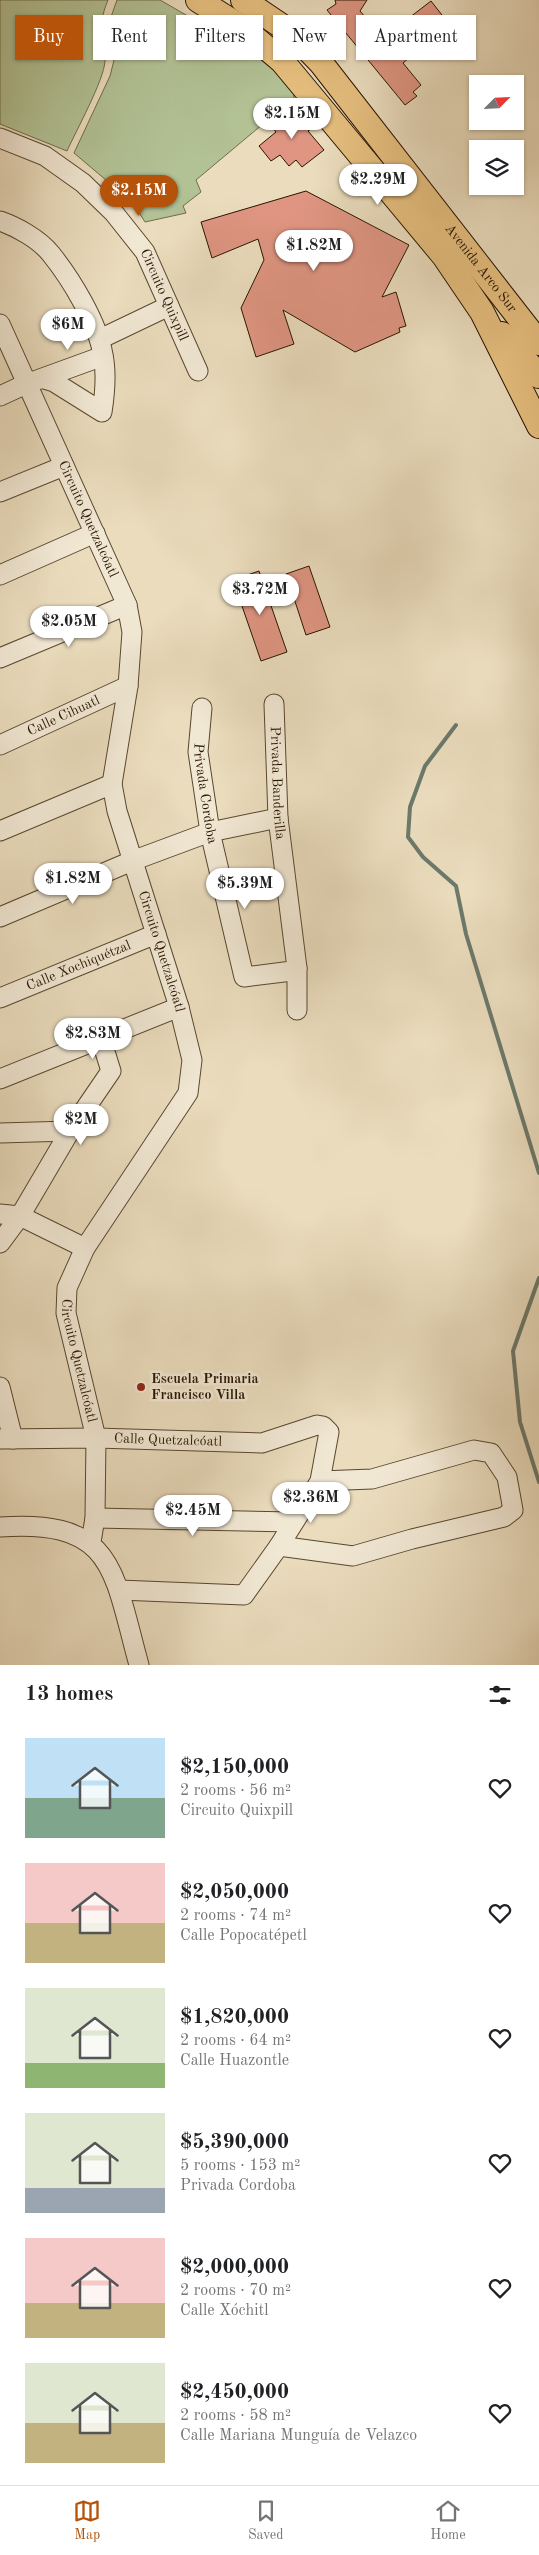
<!DOCTYPE html>
<html lang="en">
<head>
<meta charset="utf-8">
<style>
	:root { --surface:#fff; --page:#f6f6f6; --text:#202124; --muted:#757577; --line:#e0e0e0; --accent:#b45309 }
	body { margin:0; font-family:"Old Standard TT",serif; background:var(--page); color:var(--text); height:100vh; display:flex; flex-direction:column; font-size:19px; white-space:nowrap }
	* { box-sizing:border-box; margin:0 }
	p { font-size:16px; color:var(--muted) }
	.icon { flex:none; width:28px; height:28px; fill:none; stroke:currentColor; stroke-width:2; stroke-linecap:round; stroke-linejoin:round }
	.map { position:relative; height:1665px; overflow:hidden }
	.side { display:flex; flex-direction:column; background:var(--surface); flex:1 }
	.side>* { flex:none }
	.guide { position:absolute; left:15px; top:15px; width:510px; height:45px; display:flex; gap:10px }
	.needle { width:32px; rotate:66deg }
	.fabs { position:absolute; left:469px; top:75px; display:grid; gap:10px }
	.fabs a { display:grid; place-items:center; width:55px; height:55px; border-radius:0px; background:var(--surface); box-shadow:0 1px 4px #0004; font-size:25px }
	.price { position:absolute; translate:-50% -42px; padding:0 11px; border-radius:18px; background:#fff; color:#222; font-size:16px; line-height:32px; filter:drop-shadow(0 1px 2px #0008) }
	.price::after { content:''; position:absolute; left:50%; top:30px; width:15px; height:11px; margin-left:-8px; background:inherit; clip-path:polygon(0 0,100% 0,50% 100%) }
	.price.on { background:var(--accent); color:#fff }
	ul { padding:0; list-style:none }
	li { display:flex; align-items:center; gap:15px; height:125px; padding:0 25px }
	li span { display:grid; place-items:center; flex:none; width:140px; height:100px; border-radius:0px; color:#555 }
	li>.icon { margin-inline-start:auto }
	span .icon { width:60px; height:60px; fill:#fffc; stroke-width:1 }
	li b { font-size:21px }
	h2 { display:flex; justify-content:space-between; align-items:center; height:60px; padding:0 25px; font-size:21px }
	.tag { padding:0 18px; border-radius:0px; background:var(--surface); box-shadow:0 1px 4px #0004; font-size:18px; line-height:45px }
	.tag.on { background:var(--accent); color:#fff }
	.tabs { display:flex; justify-content:space-around; align-items:center; height:70px; border-top:1px solid var(--line); background:var(--surface); font-size:14px; color:var(--muted) }
	.tabs a { display:grid; justify-items:center; gap:2px }
	.tabs .on { color:var(--accent) }
	.map>svg:first-child { display:block }
	.green { fill:#b2c295; stroke:#6e6c4a }
	.lines { fill:none; stroke-linecap:round; stroke-linejoin:round }
	.stream { stroke:#6c796b; stroke-width:4 }
	.building { fill:#df9582; stroke:#291500 }
	.minor-casing { stroke:#59472f; stroke-width:21 }
	.major-casing { stroke:#291500; stroke-width:26 }
	.minor { stroke:#f1e8d4; stroke-width:19 }
	.major { stroke:#e5be7e; stroke-width:24 }
	.poi-dot { fill:#8f2418; stroke:#f1e8d4; stroke-width:2 }
	.labels { text-anchor:middle; dominant-baseline:central; stroke-width:5; stroke-linejoin:round; paint-order:stroke }
	.street-label { font-size:14px; fill:#291500; stroke:#f1e8d4 }
	.poi-label { font-size:14px; font-weight:bold; fill:#291500; stroke:#f1e8d4; text-anchor:start }
</style>
</head>
<body>
<div class="map">
<svg width="539" height="1665" viewBox="0 0 539 1665">
	<rect width="100%" height="100%" fill="#eadcbd"/>
	<filter id="stains"><feTurbulence type="fractalNoise" baseFrequency=".004" numOctaves="4"/><feColorMatrix values="0 0 0 0 .2 0 0 0 0 .09 0 0 0 0 .02 0 0 0 .5 -.17"/></filter>
	<radialGradient id="worn" r=".72"><stop offset=".6" stop-color="#630" stop-opacity="0"/><stop offset="1" stop-color="#630" stop-opacity=".3"/></radialGradient>
	<path class="green" d="M0,0H108C95,31 107,34 105,61C104,80 76,131 67,151L0,124Z
		M117,0H160L278,68L293,86L294,98L196,180L201,192L183,206L186,213L145,222L133,203L74,153L110,76L114,60L107,28Z"/>
	<g class="lines">
		<path class="stream" d="M456,725L425,766L410,807L408,837L423,857L456,886L466,934L539,1173
			M539,1278L513,1351L520,1422L539,1482"/>
	</g>
	<path class="building" d="M335,0H367L360,11L383,38L431,1L449,24L403,63L421,85L413,92L417,96L405,105L327,10L336,4Z
		M299,108L314,127L308,131L324,150L302,167L296,160L289,166L280,155L271,161L259,146L276,132L270,124L289,109L293,114Z
		M306,191L409,245L382,297L396,292L406,326L399,328L400,332L355,352L283,310L294,344L256,357L241,308L264,260L258,239L212,258L201,222Z
		M309,566L330,627L306,635L286,574Z
		M259,571L287,652L261,661L233,580Z"/>
	<g class="lines">
		<defs>
			<g id="minor">
				<path id="s1" d="M0,138L45,156L83,183L114,213L145,252L198,371"/>
				<path d="M0,221C17,227 39,239 51,254C71,279 98,323 103,355C107,374 105,393 102,412L54,382L44,379"/>
				<path id="s2" d="M0,324L127,605L132,632L128,686L112,784L117,811L179,1007L192,1060L188,1093L85,1248L67,1288L66,1313L96,1438L95,1518L91,1542"/>
				<path d="M100,339L169,306"/>
				<path d="M0,396L26,384L103,356"/>
				<path d="M0,492L64,466"/>
				<path d="M0,575L95,533"/>
				<path d="M0,658L127,605"/>
				<path id="s3" d="M274,704L278,818L297,968V1010"/>
				<path id="s4" d="M202,708L198,752L210,832L244,977L292,971L297,968"/>
				<path id="s5" d="M0,745L128,686"/>
				<path d="M0,831L112,784"/>
				<path d="M0,917L132,861L210,832L278,818"/>
				<path id="s6" d="M0,998L156,934"/>
				<path d="M0,1079L179,1007"/>
				<path d="M0,1133L70,1131"/>
				<path d="M0,1214L20,1216L85,1248"/>
				<path d="M0,1243L20,1216L70,1131L111,1071L101,1039"/>
				<path d="M0,1387L13,1439"/>
				<path id="s7" d="M0,1439L96,1438L262,1443L317,1425L323,1426L329,1432L320,1481L279,1546L244,1595L119,1590"/>
				<path d="M95,1518L292,1522"/>
				<path d="M0,1527C115,1519 113,1571 139,1665"/>
				<path d="M279,1546L353,1556L412,1539L504,1517L513,1510L507,1477L491,1453L474,1450L372,1479L320,1481"/>
			</g>
			<g id="major">
				<path d="M198,0L244,29L282,61L444,256L482,312L539,426"/>
				<path id="s8" d="M243,0L292,33L321,63L539,343"/>
				<path d="M502,334L539,376"/>
			</g>
		</defs>
		<use href="#minor" class="minor-casing"/>
		<use href="#major" class="major-casing"/>
		<use href="#minor" class="minor"/>
		<use href="#major" class="major"/>
	</g>
	<circle class="poi-dot" cx="141" cy="1387" r="5"/>
	<g class="labels">
		<g class="street-label">
			<text stroke="none"><textPath href="#s8" startOffset="361">Avenida Arco Sur</textPath></text>
			<text stroke="none"><textPath href="#s1" startOffset="235">Circuito Quixpill</textPath></text>
			<text stroke="none"><textPath href="#s2" startOffset="214">Circuito Quetzalcóatl</textPath></text>
			<text stroke="none"><textPath href="#s5" startOffset="70">Calle Cihuatl</textPath></text>
			<text stroke="none"><textPath href="#s3" startOffset="79">Privada Banderilla</textPath></text>
			<text stroke="none"><textPath href="#s4" startOffset="86">Privada Cordoba</textPath></text>
			<text stroke="none"><textPath href="#s2" startOffset="664">Circuito Quetzalcóatl</textPath></text>
			<text stroke="none"><textPath href="#s6" startOffset="85">Calle Xochiquétzal</textPath></text>
			<text stroke="none"><textPath href="#s2" startOffset="1114">Circuito Quetzalcóatl</textPath></text>
			<text stroke="none"><textPath href="#s7" startOffset="168">Calle Quetzalcóatl</textPath></text>
		</g>
		<g class="poi-label">
			<text x="151" y="1379">Escuela Primaria<tspan x="151" dy="16">Francisco Villa</tspan></text>
		</g>
	</g>
	<rect width="100%" height="100%" filter="url(#stains)"/>
	<rect width="100%" height="100%" fill="url(#worn)"/>
</svg>
<div class="fabs">
<a><svg class="needle" viewBox="-14 -14 28 28"><path d="M0-13l5 13h-10z" fill="#e53935"/><path d="M0 13l5-13h-10z" fill="#757577"/></svg></a>
<a><svg class="icon" aria-label="layers" viewBox="0 0 24 24"><path d="M12 4l9 5-9 5-9-5zM3 14l9 5 9-5"/></svg></a>
</div>
<b class="price" style="left:292px;top:140px">$2.15M</b>
<b class="price" style="left:378px;top:206px">$2.29M</b>
<b class="price on" style="left:139px;top:217px">$2.15M</b>
<b class="price" style="left:314px;top:272px">$1.82M</b>
<b class="price" style="left:68px;top:351px">$6M</b>
<b class="price" style="left:260px;top:616px">$3.72M</b>
<b class="price" style="left:69px;top:648px">$2.05M</b>
<b class="price" style="left:73px;top:905px">$1.82M</b>
<b class="price" style="left:245px;top:910px">$5.39M</b>
<b class="price" style="left:93px;top:1060px">$2.83M</b>
<b class="price" style="left:81px;top:1146px">$2M</b>
<b class="price" style="left:311px;top:1524px">$2.36M</b>
<b class="price" style="left:193px;top:1537px">$2.45M</b>
<div class="guide">
<a class="tag on">Buy</a>
<a class="tag">Rent</a>
<a class="tag">Filters</a>
<a class="tag">New</a>
<a class="tag">Apartment</a>
</div>
</div>
<section class="side">
<h2>13 homes<svg class="icon" aria-label="filters" viewBox="0 0 24 24"><path d="M4 7h16M4 17h16"/><circle cx="9" cy="7" r="2"/><circle cx="15" cy="17" r="2"/></svg></h2>
<ul>
<li><span style="background:linear-gradient(#bfe0f5 60%,#7fa58c 0)"><svg class="icon" aria-label="home" viewBox="0 0 24 24"><path d="M3 11l9-7 9 7M6 9v11h12V9"/></svg></span><div><b>$2,150,000</b><p>2 rooms · 56 m²</p><p>Circuito Quixpill</p></div><svg class="icon" aria-label="heart" viewBox="0 0 24 24"><path d="M12 20l-8-8c-3-5 5-10 8-4 3-6 11-1 8 4z"/></svg></li>
<li><span style="background:linear-gradient(#f6c9c9 60%,#c2b280 0)"><svg class="icon" aria-label="home" viewBox="0 0 24 24"><path d="M3 11l9-7 9 7M6 9v11h12V9"/></svg></span><div><b>$2,050,000</b><p>2 rooms · 74 m²</p><p>Calle Popocatépetl</p></div><svg class="icon" aria-label="heart" viewBox="0 0 24 24"><path d="M12 20l-8-8c-3-5 5-10 8-4 3-6 11-1 8 4z"/></svg></li>
<li><span style="background:linear-gradient(#dfe7d0 75%,#8fb573 0)"><svg class="icon" aria-label="home" viewBox="0 0 24 24"><path d="M3 11l9-7 9 7M6 9v11h12V9"/></svg></span><div><b>$1,820,000</b><p>2 rooms · 64 m²</p><p>Calle Huazontle</p></div><svg class="icon" aria-label="heart" viewBox="0 0 24 24"><path d="M12 20l-8-8c-3-5 5-10 8-4 3-6 11-1 8 4z"/></svg></li>
<li><span style="background:linear-gradient(#dfe7d0 75%,#9aa5b1 0)"><svg class="icon" aria-label="home" viewBox="0 0 24 24"><path d="M3 11l9-7 9 7M6 9v11h12V9"/></svg></span><div><b>$5,390,000</b><p>5 rooms · 153 m²</p><p>Privada Cordoba</p></div><svg class="icon" aria-label="heart" viewBox="0 0 24 24"><path d="M12 20l-8-8c-3-5 5-10 8-4 3-6 11-1 8 4z"/></svg></li>
<li><span style="background:linear-gradient(#f6c9c9 65%,#c2b280 0)"><svg class="icon" aria-label="home" viewBox="0 0 24 24"><path d="M3 11l9-7 9 7M6 9v11h12V9"/></svg></span><div><b>$2,000,000</b><p>2 rooms · 70 m²</p><p>Calle Xóchitl</p></div><svg class="icon" aria-label="heart" viewBox="0 0 24 24"><path d="M12 20l-8-8c-3-5 5-10 8-4 3-6 11-1 8 4z"/></svg></li>
<li><span style="background:linear-gradient(#dfe7d0 60%,#c2b280 0)"><svg class="icon" aria-label="home" viewBox="0 0 24 24"><path d="M3 11l9-7 9 7M6 9v11h12V9"/></svg></span><div><b>$2,450,000</b><p>2 rooms · 58 m²</p><p>Calle Mariana Munguía de Velazco</p></div><svg class="icon" aria-label="heart" viewBox="0 0 24 24"><path d="M12 20l-8-8c-3-5 5-10 8-4 3-6 11-1 8 4z"/></svg></li>
</ul>
</section>
<nav class="tabs">
<a class="on"><svg class="icon" aria-label="map" viewBox="0 0 24 24"><path d="M3 6l6-2 6 2 6-2v14l-6 2-6-2-6 2zM9 4v14M15 6v14"/></svg>Map</a>
<a><svg class="icon" aria-label="saved" viewBox="0 0 24 24"><path d="M7 4h10v16l-5-4-5 4z"/></svg>Saved</a>
<a><svg class="icon" aria-label="home" viewBox="0 0 24 24"><path d="M3 11l9-7 9 7M6 9v11h12V9"/></svg>Home</a>
</nav>
</body>
</html>
